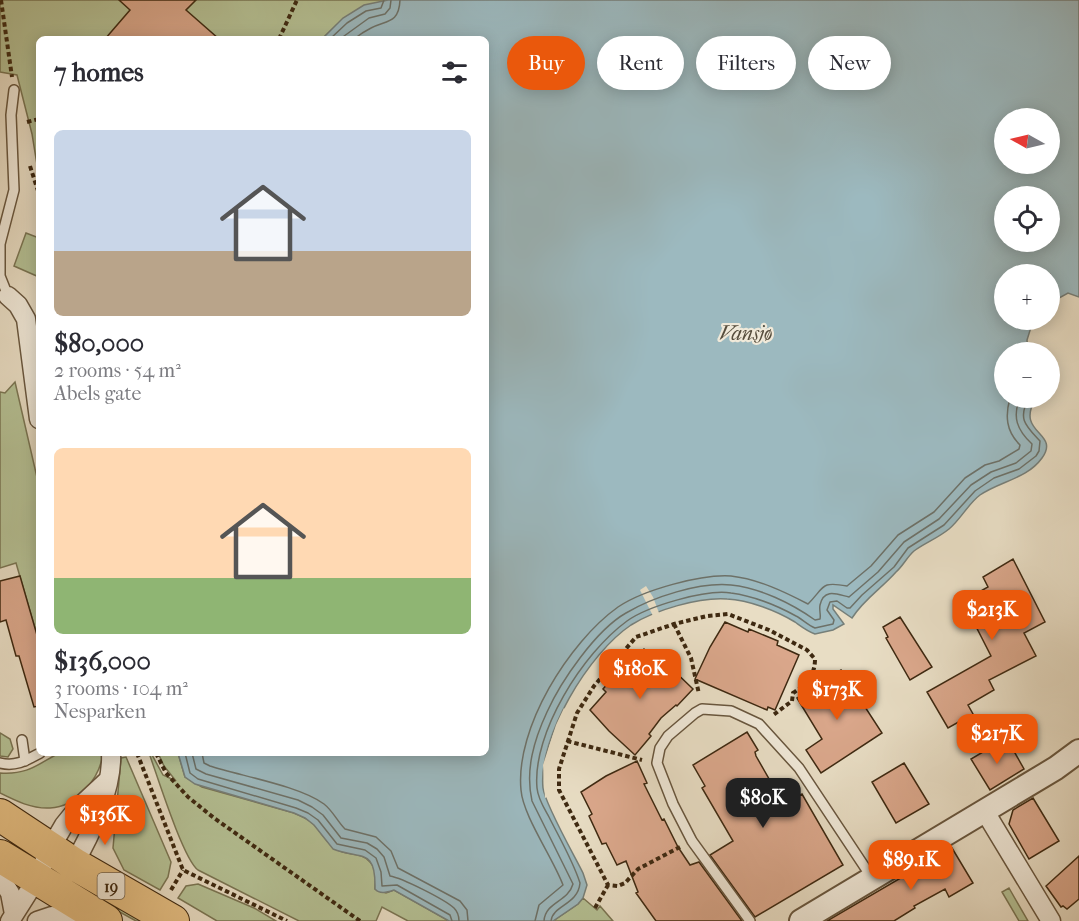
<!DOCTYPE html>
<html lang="en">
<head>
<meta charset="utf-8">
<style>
	:root { --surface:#fff; --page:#f7f7f7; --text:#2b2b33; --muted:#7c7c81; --accent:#ea580c }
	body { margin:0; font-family:"IM FELL French Canon",serif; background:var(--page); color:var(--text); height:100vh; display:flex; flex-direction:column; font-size:22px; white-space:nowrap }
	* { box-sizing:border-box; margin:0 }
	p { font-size:20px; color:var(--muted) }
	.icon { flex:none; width:33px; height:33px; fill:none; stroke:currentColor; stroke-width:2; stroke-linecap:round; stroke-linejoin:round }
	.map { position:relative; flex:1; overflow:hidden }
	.panel { position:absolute; left:36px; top:36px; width:453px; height:720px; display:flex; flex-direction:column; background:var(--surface); border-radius:9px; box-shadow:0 3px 15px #0003 }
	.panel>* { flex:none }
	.hud { position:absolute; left:507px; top:36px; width:482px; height:54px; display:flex; gap:12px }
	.needle { width:39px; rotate:278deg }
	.controls { position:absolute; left:994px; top:108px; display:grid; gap:12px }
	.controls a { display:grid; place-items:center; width:66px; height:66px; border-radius:50%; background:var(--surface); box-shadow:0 3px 15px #0003; font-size:30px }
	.price { position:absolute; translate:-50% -51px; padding:0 14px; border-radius:12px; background:var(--accent); color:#fff; font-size:20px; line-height:39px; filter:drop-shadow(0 2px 3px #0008) }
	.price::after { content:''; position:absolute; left:50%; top:36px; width:18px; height:14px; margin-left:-9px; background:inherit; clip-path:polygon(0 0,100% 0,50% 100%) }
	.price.current { background:#222; color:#fff }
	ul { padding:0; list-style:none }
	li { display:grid; align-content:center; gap:12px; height:318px; padding:0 18px }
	li span { display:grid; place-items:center; height:186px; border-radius:9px; color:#555 }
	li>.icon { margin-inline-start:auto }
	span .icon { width:108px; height:108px; fill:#fffc; stroke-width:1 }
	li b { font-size:26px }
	h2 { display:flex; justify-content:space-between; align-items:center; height:72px; padding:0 18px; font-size:26px }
	.tag { padding:0 21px; border-radius:27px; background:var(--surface); box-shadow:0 3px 15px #0003; font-size:21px; line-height:54px }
	.tag.current { background:var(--accent); color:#fff }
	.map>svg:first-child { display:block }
	.green { fill:#b5c195; stroke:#7a7553; stroke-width:1.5 }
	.water { fill:#9cb9bf; stroke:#767f79; stroke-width:1.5; fill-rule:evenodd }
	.pier { fill:#e8ddc4 }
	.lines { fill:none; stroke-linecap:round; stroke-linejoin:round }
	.shore { stroke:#6d7168; stroke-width:1.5 }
	.building { fill:#daa78b; stroke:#3e2911; stroke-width:1.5 }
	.service-casing { stroke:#68563e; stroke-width:12 }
	.minor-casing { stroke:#68563e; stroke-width:21 }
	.tertiary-casing { stroke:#68563e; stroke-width:26 }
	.trunk-casing { stroke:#3e2911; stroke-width:34 }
	.path { stroke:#3e2911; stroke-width:4; stroke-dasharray:4.5 3; stroke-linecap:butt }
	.service { stroke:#f0e9d9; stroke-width:9 }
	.minor { stroke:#f0e9d9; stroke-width:18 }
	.tertiary { stroke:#f0e9d9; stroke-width:22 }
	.trunk { stroke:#e4be82; stroke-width:32 }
	.labels { text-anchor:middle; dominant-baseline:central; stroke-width:4.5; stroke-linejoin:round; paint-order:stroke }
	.shield { fill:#f0e9d9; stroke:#73634d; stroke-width:1.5 }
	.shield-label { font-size:16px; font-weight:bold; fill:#3e2911 }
	.water-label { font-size:20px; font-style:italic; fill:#564d3c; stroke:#f0e9d9 }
</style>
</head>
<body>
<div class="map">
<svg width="1079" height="921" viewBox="0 0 1079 921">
	<rect width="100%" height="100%" fill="#e8ddc4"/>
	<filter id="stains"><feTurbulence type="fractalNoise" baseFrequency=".00333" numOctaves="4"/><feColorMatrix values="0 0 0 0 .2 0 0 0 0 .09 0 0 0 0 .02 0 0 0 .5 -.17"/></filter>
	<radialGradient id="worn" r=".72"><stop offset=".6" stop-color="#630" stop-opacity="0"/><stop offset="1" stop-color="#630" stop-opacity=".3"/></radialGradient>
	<path class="green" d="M0,0H388L343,19L322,39H39V177L32,134L17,75L0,72Z
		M26,233L39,238V277L14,266Z
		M15,382L39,486V642L16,563L0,568V392L5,393Z
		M0,733L10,739L13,749L8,757L0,756Z
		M59,753H103C100,778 77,807 50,808C32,809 16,801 0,793V773C27,775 37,765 59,753Z
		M149,753H151L163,775L176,781L164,766L158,753H178L185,777L202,787L294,813C300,816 306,818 311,822C320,829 324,841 336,849C347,857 361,851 370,862C377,869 375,880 375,889L386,893L394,890L449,921H408L382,907L376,921H299L198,870C183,859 157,775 149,753Z
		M126,757L171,862L168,877L160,890L124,870L113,848L121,758Z
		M77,882L145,921H136L76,888L74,885Z
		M198,884L254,908L276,921H217L178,898L186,886Z
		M1009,888L1028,921H1019L1002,892Z
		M583,898L597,910L600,906L613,921H553L578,904Z"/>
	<path class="water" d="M388,0H1079V297L1068,293L1050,303V274H1005V320H1038L1032,324L1027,340L1028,352H1005V398H1036C1014,434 1061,432 1042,458C1027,479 1000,481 980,495C968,504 961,519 949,529C938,538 925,543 914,551C907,557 903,566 896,572C881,589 864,599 852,618L833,605V609L844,624L833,630L815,634C807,631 802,627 795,622C777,611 749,600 727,599C699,597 655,610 631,625C589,653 538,737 543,788C545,804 574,855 583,873L587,885L583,898L578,904L553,921H449L394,890C388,892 380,895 375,889C376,847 361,860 333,849L314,825L305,818L294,813L195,784L185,777L178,753H486V39H322L343,18L364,5ZM1005,118H1050V164H1005ZM1005,196H1050V242H1005Z"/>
	<path class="pier" d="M646,586L653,597L659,613L653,616L640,590Z
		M564,708L566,710L546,765V786L549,796L545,798L543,765L556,725Z"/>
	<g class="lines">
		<path class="shore" d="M330,39L347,23L366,11L381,8L384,0
			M340,39L369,18L385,14L390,8L391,0
			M354,39C359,35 365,31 371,28C386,20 399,24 400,0
			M185,753L190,773L198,779L296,808L308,813L318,820L337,844L365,850L376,858L381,872L382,886L397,885L450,915L452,921
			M192,753L196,769L206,774L298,800L312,807L323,815L341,838L367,843L377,849L384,857L390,876C402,878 444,899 454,908C458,912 459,916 459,921
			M202,753L204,763L210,766C241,776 300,786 324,804C333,811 337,821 345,829L376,837L391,851L398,868L460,901L467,910L468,921
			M535,921L539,905L563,885C553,858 523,816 521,790C515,728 569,642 618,607C643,590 701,574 731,576C758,579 785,592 808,604C825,587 820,581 847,586L871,566L898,535L934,512L965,478L985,465L999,461L1019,449L1020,445C1006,431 1005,416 1010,398
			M544,921C545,902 568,902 573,884L532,801C525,770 534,740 547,712C561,681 596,630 626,613C653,597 699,582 731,585C760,588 791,603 815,620L820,619C821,615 819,610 820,605C824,587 839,595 849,597L878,572L904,542L939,519L971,485L991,472L1016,463L1031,451L1032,444C1017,430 1012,417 1020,398
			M551,921C553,905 578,905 580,883C573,861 560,839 549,817C544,808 538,799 537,788C532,733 583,653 627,621C648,606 706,589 731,593C753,596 776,605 796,616C802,619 808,625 815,628L833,624L834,620L827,610L830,602L837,601L847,608H850L862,595L894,567L908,548L944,525L975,491L994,478L1019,469L1036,456L1039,451L1040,441C1026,426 1017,419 1029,398"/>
	</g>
	<path class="building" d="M119,0H196L186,10L219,39H105L130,10Z
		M1013,559L1045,622L1024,633L1036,656L989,680L994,690L968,705L973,714L948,728L927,692L991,656L963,601L988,587L983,577Z
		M20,576L39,642V706L34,707L19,656H16L6,620L0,622V581Z
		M900,617L932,667L910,680L886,638L888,637L883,627Z
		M725,622L748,632L749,629L778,641L777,645L799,655L775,710L768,707L767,710L695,679L710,647Z
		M644,649L666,667L668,665L693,689L677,706L676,705L661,718L649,734L651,736L635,755L609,731L590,710L606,692L603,689L624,665L627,668Z
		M841,670L882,733L821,773L806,750L822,739L797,698Z
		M747,732L758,750L755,752L756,756L772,784L775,786L778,785L788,801L802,794L843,865L755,917L710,855L733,841L702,788L705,786L693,765Z
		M998,743L1003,751L1011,746L1024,769L990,790L971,759Z
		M637,761L647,783L644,784L662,820L664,819L678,847L690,865L699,862L742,921H656L636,893L638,892L626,861L617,865L606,843L602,844L589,816L592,814L581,792L606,776Z
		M904,763L929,804L896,823L872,782Z
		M1033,798L1059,841L1029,859L1009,824L1013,810Z
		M952,848L973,883L949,897L945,889L914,906L915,908L894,921H827Z
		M1079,856V899L1067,909L1063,906L1061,907L1046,886Z"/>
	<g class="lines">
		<defs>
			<path id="service" d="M5,297L8,296L0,276V244L14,190L11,115L14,90
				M22,740L25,761
				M0,763C16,767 27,760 40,753
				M750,921L692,841L673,804L657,763L660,748L668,736L695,713L702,709L731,711L759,724L799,768L872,878"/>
			<path id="minor" d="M8,296L18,305L26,319L39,419
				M984,810L1051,921
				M70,871C88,840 113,790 111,753
				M0,877L10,893L14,914
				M10,921L36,880L50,849L64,825L77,809L107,781
				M37,921L52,916L72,921"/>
			<path id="tertiary" d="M801,921L1056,768L1079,751"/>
			<path id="trunk" d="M0,815L74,864L173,921
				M0,856L106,921"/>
		</defs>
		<use href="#service" class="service-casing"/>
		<use href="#minor" class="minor-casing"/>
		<use href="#tertiary" class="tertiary-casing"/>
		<use href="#trunk" class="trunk-casing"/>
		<path class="path" d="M1,0L12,77
			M279,39L297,0
			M27,122L39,119
			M30,166L39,194
			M674,624L691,658L699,694
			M567,741L642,760
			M137,753L183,870L287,921
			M156,753L166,773L188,797L214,818L360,921
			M680,847L638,869L625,883L618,886L608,885L559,790V769L577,713L594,686L636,637L674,624L707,616L728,614L769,630L807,650L815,659C815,676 806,684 793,693L792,701L772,716
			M171,890L183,870
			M595,908L608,885"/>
		<use href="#service" class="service"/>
		<use href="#minor" class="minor"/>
		<use href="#tertiary" class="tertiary"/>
		<use href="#trunk" class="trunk"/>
	</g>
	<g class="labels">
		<rect class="shield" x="97.5" y="873" width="27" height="26" rx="4.5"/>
		<g class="shield-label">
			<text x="111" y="886">19</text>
		</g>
		<g class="water-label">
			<text x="746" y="333">Vansjø</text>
		</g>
	</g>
	<rect width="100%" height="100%" filter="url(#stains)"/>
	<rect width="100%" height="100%" fill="url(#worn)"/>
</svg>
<div class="controls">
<a><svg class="needle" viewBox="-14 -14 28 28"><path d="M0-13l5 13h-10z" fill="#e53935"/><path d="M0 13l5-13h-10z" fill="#7c7c81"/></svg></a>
<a><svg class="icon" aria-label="locate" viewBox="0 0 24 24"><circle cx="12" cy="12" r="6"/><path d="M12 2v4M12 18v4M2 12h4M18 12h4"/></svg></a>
<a>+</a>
<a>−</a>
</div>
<b class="price" style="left:992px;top:641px">$213K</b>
<b class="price" style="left:640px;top:700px">$180K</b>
<b class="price" style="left:837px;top:721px">$173K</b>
<b class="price" style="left:997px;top:765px">$217K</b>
<b class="price current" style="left:763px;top:829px">$80K</b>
<b class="price" style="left:105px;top:846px">$136K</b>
<b class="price" style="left:911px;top:891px">$89.1K</b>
<div class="hud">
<a class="tag current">Buy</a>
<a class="tag">Rent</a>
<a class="tag">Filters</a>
<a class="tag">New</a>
</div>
<section class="panel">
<h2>7 homes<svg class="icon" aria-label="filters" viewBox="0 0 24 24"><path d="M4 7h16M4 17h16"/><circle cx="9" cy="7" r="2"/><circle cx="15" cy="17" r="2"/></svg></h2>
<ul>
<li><span style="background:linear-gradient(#c9d6e8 65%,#b9a48a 0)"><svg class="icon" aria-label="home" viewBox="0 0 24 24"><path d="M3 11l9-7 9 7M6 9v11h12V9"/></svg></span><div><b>$80,000</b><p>2 rooms · 54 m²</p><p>Abels gate</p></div></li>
<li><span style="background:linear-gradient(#ffd9b3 70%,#8fb573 0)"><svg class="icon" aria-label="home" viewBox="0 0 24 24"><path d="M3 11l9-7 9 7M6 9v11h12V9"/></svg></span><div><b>$136,000</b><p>3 rooms · 104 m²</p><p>Nesparken</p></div></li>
</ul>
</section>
</div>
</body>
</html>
